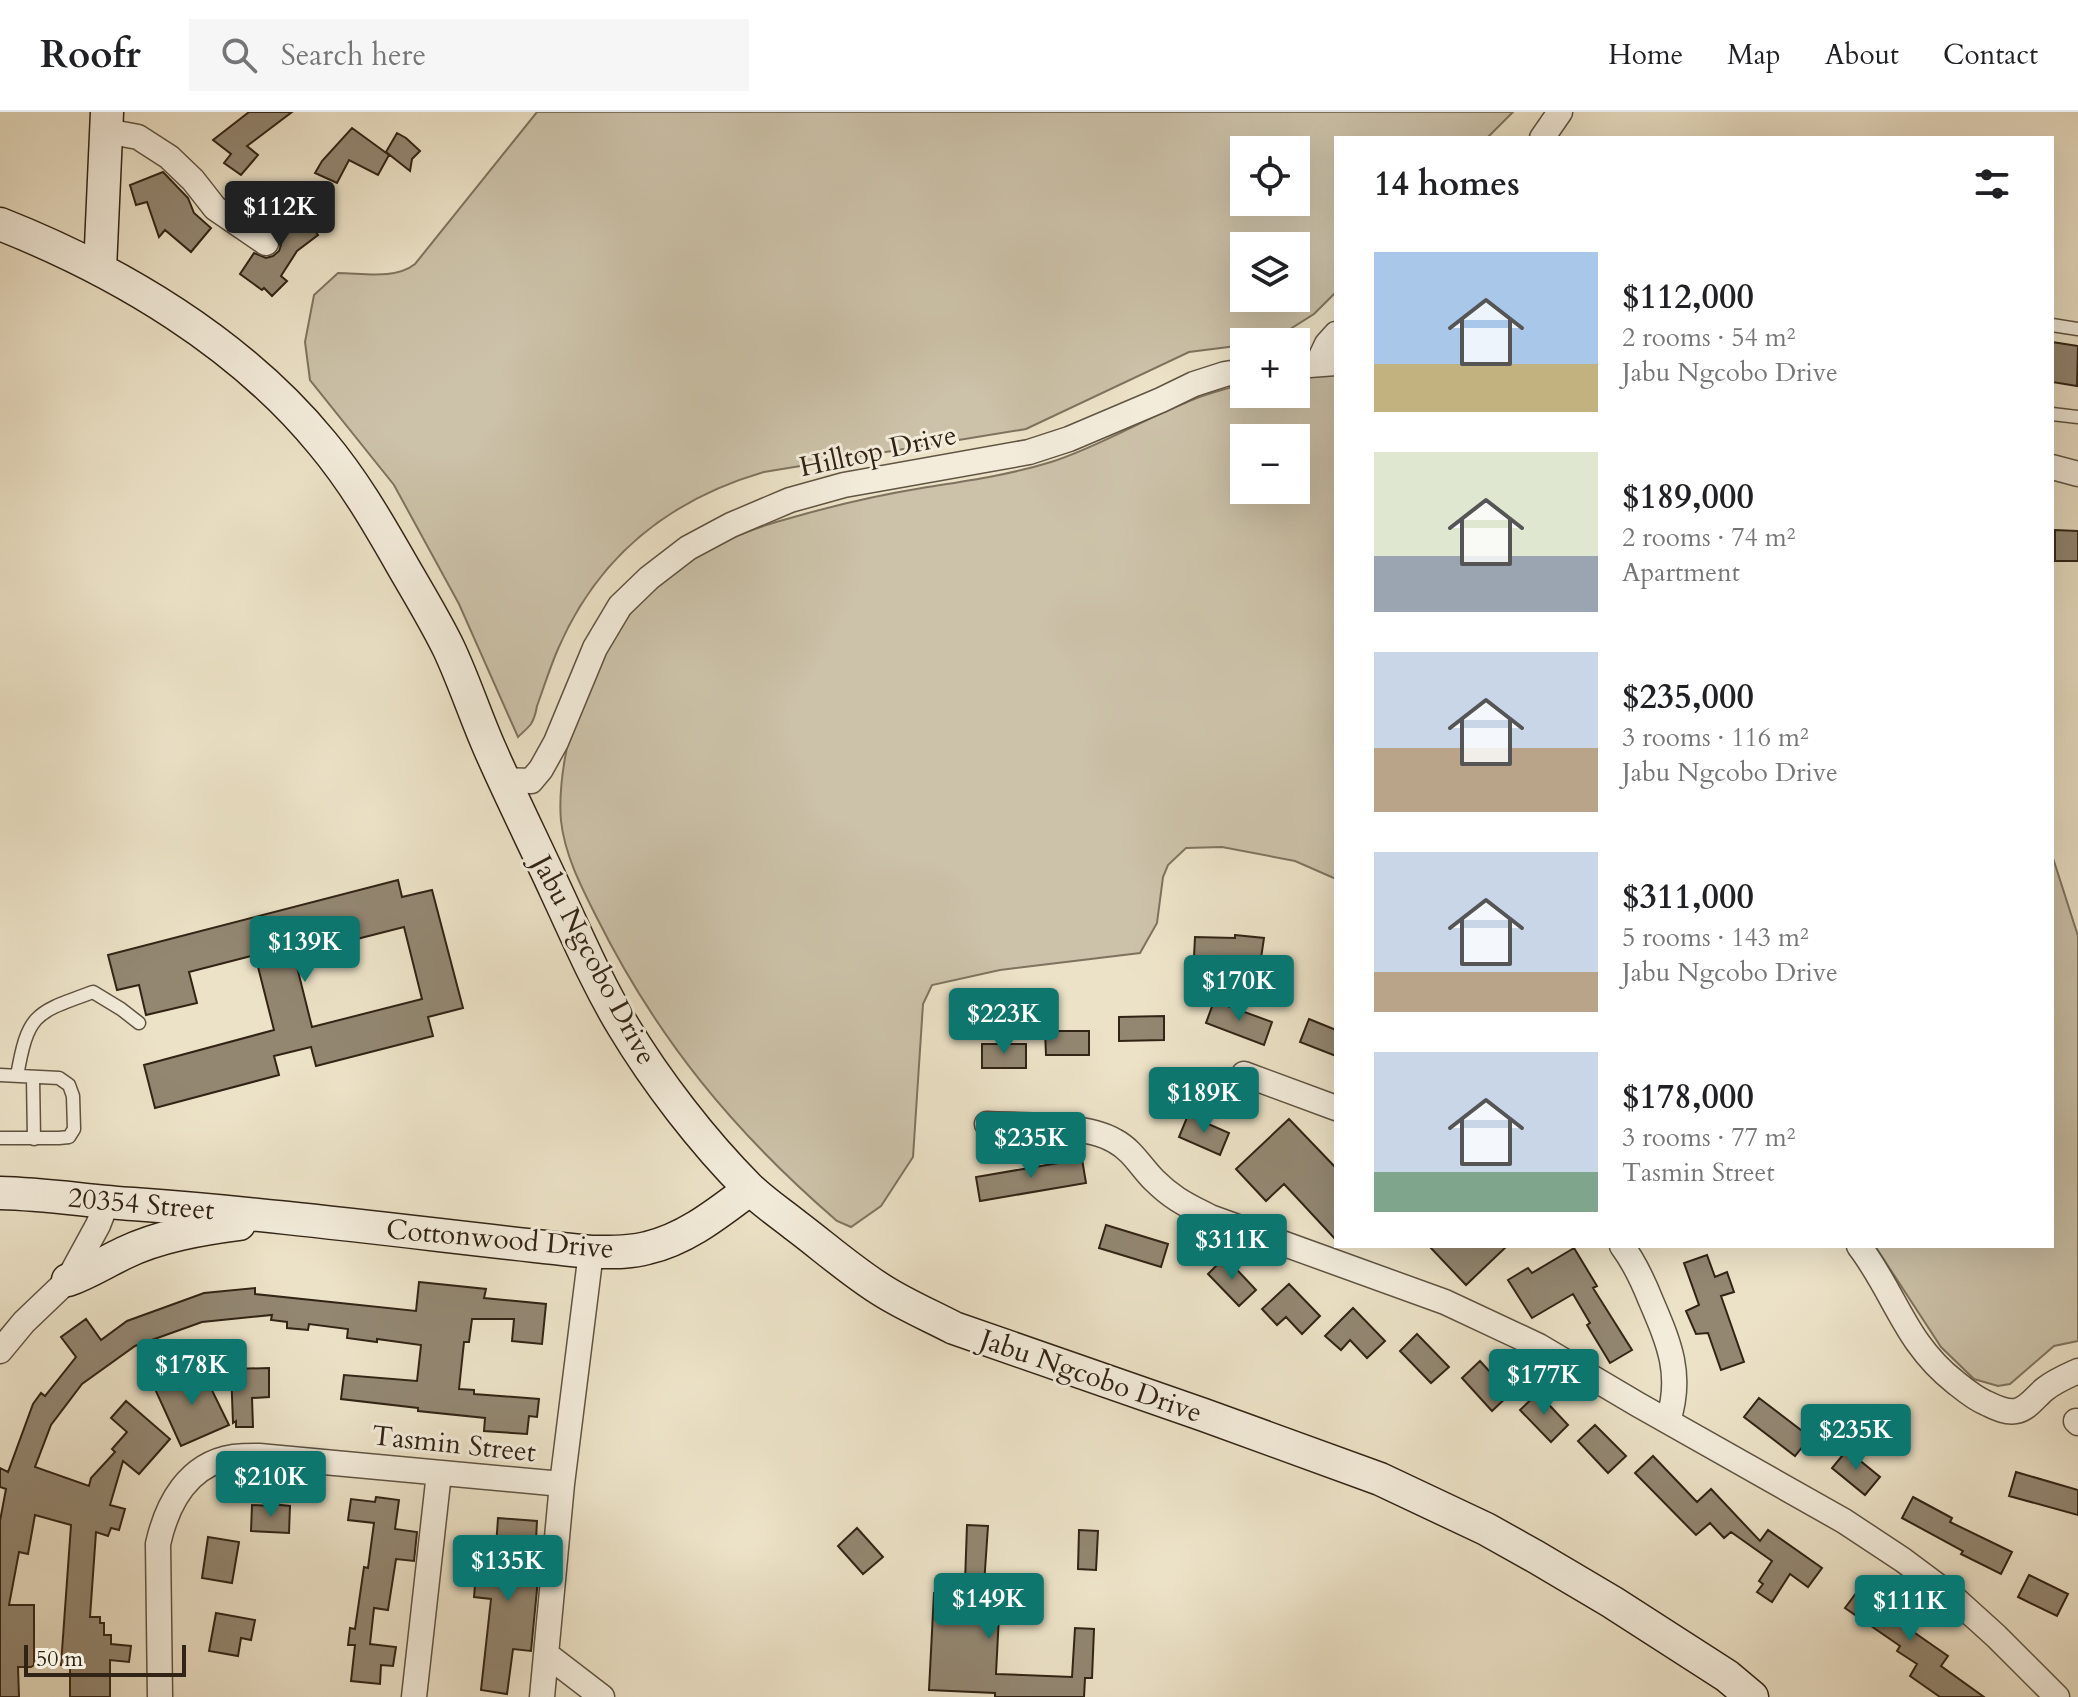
<!DOCTYPE html>
<html lang="en">
<head>
<meta charset="utf-8">
<style>
	:root { --surface:#fff; --page:#f6f6f6; --text:#202124; --muted:#757577; --line:#e0e0e0; --accent:#0f766e }
	body { margin:0; font-family:Cardo,serif; background:var(--page); color:var(--text); height:100vh; display:flex; flex-direction:column; font-size:30px; white-space:nowrap }
	* { box-sizing:border-box; margin:0 }
	p { font-size:26px; color:var(--muted) }
	.icon { flex:none; width:44px; height:44px; fill:none; stroke:currentColor; stroke-width:2; stroke-linecap:round; stroke-linejoin:round }
	.map { position:relative; flex:1; overflow:hidden }
	.side { position:absolute; left:1334px; top:24px; width:720px; height:1112px; display:flex; flex-direction:column; background:var(--surface); border-radius:0px; box-shadow:0 8px 32px #0002 }
	.side>* { flex:none }
	.fabs { position:absolute; left:1230px; top:24px; display:grid; gap:16px }
	.fabs a { display:grid; place-items:center; width:80px; height:80px; border-radius:0px; background:var(--surface); box-shadow:0 8px 32px #0002; font-size:40px }
	.scale { position:absolute; left:24px; bottom:20px; width:162px; box-sizing:border-box; padding-left:8px; border:4px solid #322415; border-top:0; font-size:22px; line-height:28px; white-space:nowrap; color:#322415; -webkit-text-stroke:6px #f3ecdb; paint-order:stroke }
	.price { position:absolute; translate:-50% -68px; padding:0 18px; border-radius:8px; background:var(--accent); color:#fff; font-size:26px; line-height:52px; filter:drop-shadow(0 2px 4px #0008) }
	.price::after { content:''; position:absolute; left:50%; top:48px; width:24px; height:18px; margin-left:-12px; background:inherit; clip-path:polygon(0 0,100% 0,50% 100%) }
	.price.current { background:#222; color:#fff }
	ul { padding:0; list-style:none }
	li { display:flex; align-items:center; gap:24px; height:200px; padding:0 40px }
	li span { display:grid; place-items:center; flex:none; width:224px; height:160px; border-radius:0px; color:#555 }
	li>.icon { margin-inline-start:auto }
	span .icon { width:96px; height:96px; fill:#fffc; stroke-width:1 }
	li b { font-size:34px }
	h2 { display:flex; justify-content:space-between; align-items:center; height:96px; padding:0 40px; font-size:34px }
	header { display:flex; align-items:center; gap:48px; box-sizing:border-box; height:112px; padding:0 40px; background:var(--surface); border-bottom:2px solid var(--line) }
	header strong { font-size:38px }
	nav { display:flex; gap:44px; margin-inline-start:auto; font-size:28px }
	.search { width:560px; height:72px; background:var(--page); display:flex; align-items:center; gap:20px; box-sizing:border-box; padding:0 28px; border-radius:0px; color:var(--muted); font-size:30px }
	.map>svg:first-child { display:block }
	.green { fill:#ccc2a9; stroke:#7f735f; stroke-width:2; fill-rule:evenodd }
	.building { fill:#938772; stroke:#322415; stroke-width:2; fill-rule:evenodd }
	.lines { fill:none; stroke-linecap:round; stroke-linejoin:round }
	.lane-casing { stroke:#605442; stroke-width:15 }
	.street-casing { stroke:#605442; stroke-width:27 }
	.secondary-casing { stroke:#322415; stroke-width:35 }
	.lane { stroke:#f3ecdb; stroke-width:12 }
	.street { stroke:#f3ecdb; stroke-width:24 }
	.secondary { stroke:#f3ecdb; stroke-width:32 }
	.labels { text-anchor:middle; dominant-baseline:central; stroke-width:6; stroke-linejoin:round; paint-order:stroke }
	.street-label { font-size:28px; fill:#322415; stroke:#f3ecdb }
</style>
</head>
<body>
<header>
<strong>Roofr</strong>
<div class="search"><svg class="icon" aria-label="search" viewBox="0 0 24 24"><circle cx="10" cy="10" r="6"/><path d="M15 15l6 6"/></svg>Search here</div>
<nav><a>Home</a><a>Map</a><a>About</a><a>Contact</a></nav>
</header>
<div class="map">
<svg width="2078" height="1585" viewBox="0 0 2078 1585">
	<rect width="100%" height="100%" fill="#ece2c7"/>
	<filter id="stains"><feTurbulence type="fractalNoise" baseFrequency=".0025" numOctaves="4"/><feColorMatrix values="0 0 0 0 .2 0 0 0 0 .09 0 0 0 0 .02 0 0 0 .5 -.17"/></filter>
	<radialGradient id="worn" r=".72"><stop offset=".6" stop-color="#630" stop-opacity="0"/><stop offset="1" stop-color="#630" stop-opacity=".3"/></radialGradient>
	<path class="green" d="M537,0H1513L1487,26H1336V180L1314,202L1271,229L1244,230V233L1189,240L1026,317L764,360C668,388 598,444 558,537C550,555 544,575 537,594C536,600 534,607 531,612C528,616 522,621 518,625L459,492L394,373L310,268L305,230L314,183L338,161C362,161 395,168 415,152ZM1244,38H1296V90H1244ZM1244,134H1296V186H1244Z
		M1336,260V767L1295,749L1222,735L1186,736L1168,753L1163,765L1157,811L1140,841L1000,858L932,873L923,892L913,1045L881,1094L851,1115L837,1109C734,1020 658,928 597,806C582,776 565,744 561,709C558,675 567,619 582,587C587,577 593,567 598,556C604,544 610,531 617,519C637,489 667,463 698,444C727,425 760,414 794,405C836,393 879,383 922,376C966,369 1009,363 1051,350C1098,335 1140,309 1185,291C1204,282 1224,277 1244,272V282H1296V263ZM1244,326H1296V378H1244Z
		M2052,743L2078,824V1229L2054,1234L2010,1272L1998,1274L1974,1267L1941,1235L1875,1134H2052Z"/>
	<path class="building" d="M249,0H292L247,34L258,43L241,63L224,51L231,42L213,28Z
		M352,16L389,43L378,63L349,48L337,71L315,61L322,49Z
		M397,21L406,26L420,39L412,47L410,59L386,40Z
		M163,60L188,86L194,101L211,116L191,140L165,118L159,125L147,90L136,93L130,73Z
		M284,80L318,123L297,139L281,164L287,169L272,184L264,176L262,178L240,162L254,141L266,146L273,144L279,139L281,133L280,125L271,116L276,109Z
		M2052,230L2078,234L2077,274L2052,270Z
		M2055,418L2078,419V449H2055Z
		M398,768L402,785L432,778L463,896L428,905L433,924L316,954L311,935L274,944L279,963L155,996L144,953L274,918L255,843L189,860L197,891L146,903L139,873L117,878L108,843ZM404,815L422,887L312,915L294,843Z
		M1235,823L1264,826L1260,853L1232,849V846L1194,845L1195,825L1235,826Z
		M1214,889L1272,910L1264,933L1206,911Z
		M1164,904V928L1119,929V905Z
		M1309,907L1336,918V944L1300,930Z
		M1045,919H1089V943H1046Z
		M982,932H1026V956H982Z
		M1188,1003L1229,1021L1220,1043L1179,1025Z
		M1289,1007L1336,1056V1128L1284,1072L1266,1089L1236,1057Z
		M1082,1047L1086,1071L980,1089L976,1065Z
		M1106,1113L1168,1132L1161,1155L1099,1136Z
		M1429,1134H1507L1466,1173Z
		M1574,1136L1597,1174L1593,1176L1632,1238L1610,1251L1587,1213L1590,1211L1573,1182L1532,1206L1508,1168L1528,1156L1532,1161Z
		M1707,1143L1715,1165L1727,1160L1734,1180L1721,1184L1744,1250L1721,1258L1708,1221L1696,1222L1686,1199L1699,1193L1684,1151Z
		M1225,1145L1256,1178L1239,1194L1208,1162Z
		M419,1170L486,1177L484,1186L546,1192L542,1232L512,1229L514,1207H472L469,1230H464L459,1277L474,1278V1282L539,1287L537,1305L529,1304L527,1322L484,1319L485,1306L418,1299V1296L341,1287L344,1263L417,1269L421,1233L377,1227V1230L347,1226L348,1217L309,1212L308,1218L287,1216V1210L271,1208L272,1203L202,1210L135,1234L82,1272L51,1313L35,1355L89,1374L91,1366L115,1340L112,1337L127,1320L111,1306L126,1289L170,1327L139,1362L123,1349L110,1393L125,1397L119,1418L111,1416L108,1424L96,1420L90,1505H100V1511H104V1523H111V1532L131,1534L129,1550L110,1548V1585H70V1553H61L71,1413L35,1403L28,1442L19,1440L9,1493H34V1553L31,1555H18L19,1585H0V1409L6,1377L0,1375V1356L8,1360L33,1292L41,1281L45,1284L76,1245L61,1225L86,1207L101,1228L127,1209L204,1181L255,1176V1182L416,1199Z
		M1289,1172L1320,1204L1302,1222L1286,1205L1277,1213L1262,1197Z
		M1353,1196L1385,1229L1367,1246L1350,1228L1341,1238L1325,1224Z
		M1417,1222L1449,1255L1431,1271L1400,1239Z
		M1480,1249L1510,1282L1492,1299L1462,1266Z
		M201,1256L229,1313L181,1334L155,1277Z
		M269,1256V1285L252,1286L253,1315H236V1309L233,1311L231,1257Z
		M1538,1281L1568,1313L1551,1330L1520,1298Z
		M1759,1286L1810,1325L1795,1344L1744,1305Z
		M1595,1313L1626,1344L1608,1361L1578,1329Z
		M1847,1338L1880,1365L1865,1383L1832,1356Z
		M1653,1344L1697,1390L1711,1377L1760,1429L1768,1418L1822,1456L1808,1475L1790,1462L1772,1490L1757,1480L1763,1472L1759,1469L1772,1449L1731,1420L1724,1426L1710,1411L1696,1423L1635,1361Z
		M2016,1360L2078,1378V1403L2009,1384Z
		M376,1385L399,1388L395,1417L417,1420L414,1449L396,1447L388,1498L374,1496L370,1532L396,1535L393,1554L381,1553L380,1572L351,1569L355,1533H348L350,1516L355,1517L364,1455L368,1456L374,1411L348,1408L351,1387L375,1390Z
		M1913,1385L1952,1406L1950,1410L2012,1440L2001,1462L1961,1442L1963,1439L1902,1406Z
		M271,1392L290,1394L289,1421L251,1419L252,1393L271,1394Z
		M498,1406L537,1409L536,1428L526,1427L522,1465L538,1467L531,1539L513,1537L507,1582L481,1578L491,1487L474,1485L476,1461L494,1463Z
		M967,1413L988,1414L982,1502L999,1503L996,1562L1072,1565L1075,1516L1094,1517L1092,1566H1085L1084,1585H995V1581L929,1578L934,1481H950V1470H965Z
		M857,1416L883,1445L863,1462L838,1434Z
		M1079,1418L1098,1419L1096,1458L1078,1457Z
		M208,1425L239,1430L232,1471L202,1466Z
		M2029,1463L2068,1482L2057,1504L2018,1485Z
		M1893,1471L1908,1481L1892,1505L1948,1544L1941,1554L1984,1585H1940L1910,1564L1917,1552L1897,1539L1900,1534L1845,1496L1859,1477L1880,1491Z
		M216,1501L255,1508L251,1528L241,1526L238,1544L209,1539Z"/>
	<g class="lines">
		<defs>
			<path id="lane" d="M2052,213L2078,217
				M2052,302L2078,305
				M0,963L59,966L69,973L73,984L74,1017L69,1025L59,1026H0
				M17,964C28,901 35,901 93,880L121,897L139,911
				M33,965L34,1027"/>
			<path id="street" d="M106,19L138,25L169,45L193,68L215,96L266,131
				M1542,26L1560,0
				M1318,251L1327,232L1336,222
				M1296,254L1336,251
				M2052,355L2078,362
				M504,668L531,669L541,657L556,630L595,536L620,494L649,466L688,436L731,413L790,388L844,373L1029,340L1069,327L1161,288L1194,272L1225,262L1244,259
				M1244,962L1336,996
				M987,1012C1023,1014 1085,1011 1115,1029C1132,1038 1141,1055 1154,1068C1173,1087 1187,1093 1210,1105L1445,1190L1539,1234L1637,1292L1844,1409L1903,1448L1954,1486L1996,1524L2057,1585
				M1622,1134C1635,1151 1643,1169 1651,1189C1669,1231 1683,1263 1668,1309
				M1859,1134C1895,1181 1905,1231 1955,1270C1965,1278 1974,1286 1986,1291C1995,1295 2005,1301 2016,1299C2028,1297 2036,1284 2045,1277C2055,1269 2067,1264 2078,1259
				M0,1239L24,1210L68,1168L98,1113L107,1090
				M2076,1309L2078,1311
				M546,1542L602,1585
				M160,1585L158,1432C167,1392 188,1352 233,1345C242,1344 251,1344 259,1344L562,1372
				M414,1585L439,1361
				M542,1585L562,1372L591,1140"/>
			<path id="secondary" d="M0,112C119,159 240,231 322,331C353,368 377,409 401,451C417,479 435,508 449,537C464,569 475,603 489,635C510,683 534,731 556,779C577,824 597,871 623,914C656,969 703,1030 748,1075C762,1089 780,1101 795,1113C823,1134 850,1158 880,1177C903,1192 929,1203 954,1216L1204,1303L1380,1367L1486,1417L1536,1445L1612,1490L1727,1564L1752,1585
				M100,157L107,0
				M0,1081C45,1082 88,1089 133,1092C286,1103 438,1124 591,1140C610,1140 629,1141 647,1136C686,1127 718,1101 750,1077
				M68,1168C88,1161 105,1150 124,1141C159,1124 201,1117 239,1112"/>
		</defs>
		<use href="#lane" class="lane-casing"/>
		<use href="#street" class="street-casing"/>
		<use href="#secondary" class="secondary-casing"/>
		<use href="#lane" class="lane"/>
		<use href="#street" class="street"/>
		<use href="#secondary" class="secondary"/>
	</g>
	<g class="labels">
		<g class="street-label">
			<text transform="translate(878 339) rotate(-12)">Hilltop Drive</text>
			<text transform="translate(594 848) rotate(62)">Jabu Ngcobo Drive</text>
			<text transform="translate(141 1092) rotate(5)">20354 Street</text>
			<text transform="translate(500 1127) rotate(5)">Cottonwood Drive</text>
			<text transform="translate(1091 1264) rotate(19)">Jabu Ngcobo Drive</text>
			<text transform="translate(454 1332) rotate(6)">Tasmin Street</text>
		</g>
	</g>
	<rect width="100%" height="100%" filter="url(#stains)"/>
	<rect width="100%" height="100%" fill="url(#worn)"/>
</svg>
<div class="fabs">
<a><svg class="icon" aria-label="locate" viewBox="0 0 24 24"><circle cx="12" cy="12" r="6"/><path d="M12 2v4M12 18v4M2 12h4M18 12h4"/></svg></a>
<a><svg class="icon" aria-label="layers" viewBox="0 0 24 24"><path d="M12 4l9 5-9 5-9-5zM3 14l9 5 9-5"/></svg></a>
<a>+</a>
<a>−</a>
</div>
<div class="scale">50 m</div>
<b class="price current" style="left:280px;top:137px">$112K</b>
<b class="price" style="left:305px;top:872px">$139K</b>
<b class="price" style="left:1239px;top:911px">$170K</b>
<b class="price" style="left:1004px;top:944px">$223K</b>
<b class="price" style="left:1204px;top:1023px">$189K</b>
<b class="price" style="left:1031px;top:1068px">$235K</b>
<b class="price" style="left:1232px;top:1170px">$311K</b>
<b class="price" style="left:192px;top:1295px">$178K</b>
<b class="price" style="left:1544px;top:1305px">$177K</b>
<b class="price" style="left:1856px;top:1360px">$235K</b>
<b class="price" style="left:271px;top:1407px">$210K</b>
<b class="price" style="left:508px;top:1491px">$135K</b>
<b class="price" style="left:989px;top:1529px">$149K</b>
<b class="price" style="left:1910px;top:1531px">$111K</b>
<section class="side">
<h2>14 homes<svg class="icon" aria-label="filters" viewBox="0 0 24 24"><path d="M4 7h16M4 17h16"/><circle cx="9" cy="7" r="2"/><circle cx="15" cy="17" r="2"/></svg></h2>
<ul>
<li><span style="background:linear-gradient(#a9c7e8 70%,#c2b280 0)"><svg class="icon" aria-label="home" viewBox="0 0 24 24"><path d="M3 11l9-7 9 7M6 9v11h12V9"/></svg></span><div><b>$112,000</b><p>2 rooms · 54 m²</p><p>Jabu Ngcobo Drive</p></div></li>
<li><span style="background:linear-gradient(#dfe7d0 65%,#9aa5b1 0)"><svg class="icon" aria-label="home" viewBox="0 0 24 24"><path d="M3 11l9-7 9 7M6 9v11h12V9"/></svg></span><div><b>$189,000</b><p>2 rooms · 74 m²</p><p>Apartment</p></div></li>
<li><span style="background:linear-gradient(#c9d6e8 60%,#b9a48a 0)"><svg class="icon" aria-label="home" viewBox="0 0 24 24"><path d="M3 11l9-7 9 7M6 9v11h12V9"/></svg></span><div><b>$235,000</b><p>3 rooms · 116 m²</p><p>Jabu Ngcobo Drive</p></div></li>
<li><span style="background:linear-gradient(#c9d6e8 75%,#b9a48a 0)"><svg class="icon" aria-label="home" viewBox="0 0 24 24"><path d="M3 11l9-7 9 7M6 9v11h12V9"/></svg></span><div><b>$311,000</b><p>5 rooms · 143 m²</p><p>Jabu Ngcobo Drive</p></div></li>
<li><span style="background:linear-gradient(#c9d6e8 75%,#7fa58c 0)"><svg class="icon" aria-label="home" viewBox="0 0 24 24"><path d="M3 11l9-7 9 7M6 9v11h12V9"/></svg></span><div><b>$178,000</b><p>3 rooms · 77 m²</p><p>Tasmin Street</p></div></li>
</ul>
</section>
</div>
</body>
</html>
